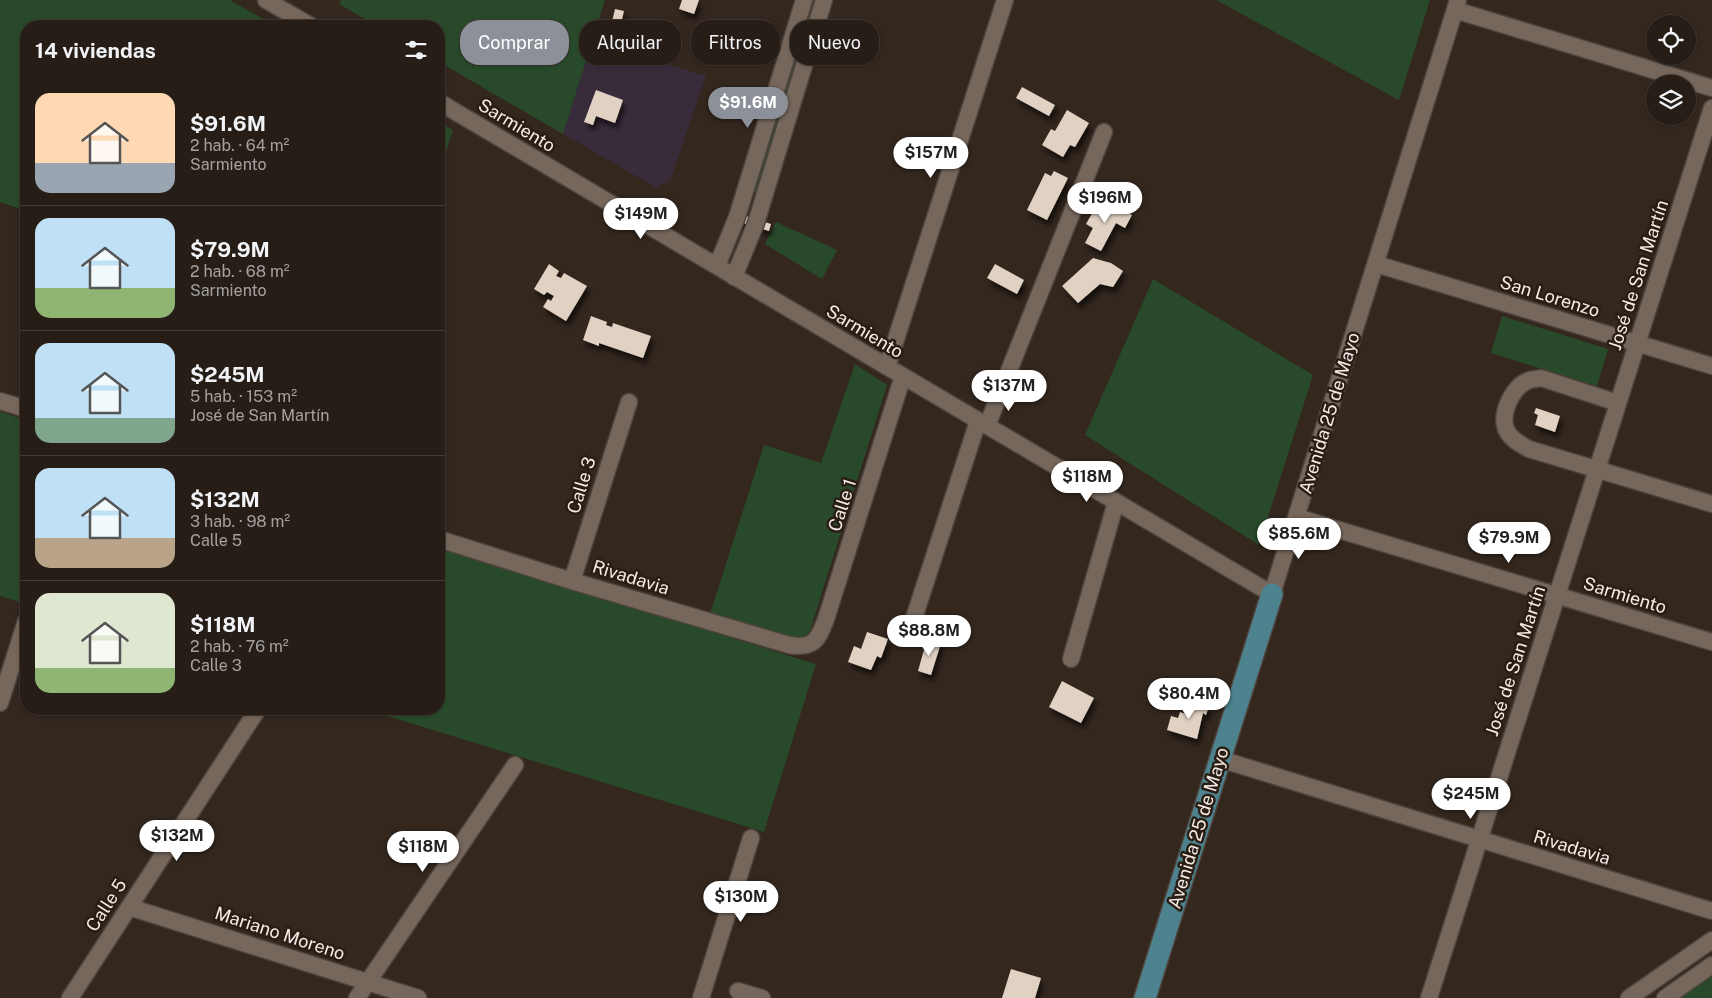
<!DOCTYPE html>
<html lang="es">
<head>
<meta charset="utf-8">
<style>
	:root { --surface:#261d16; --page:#322a23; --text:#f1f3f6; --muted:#a4a2a1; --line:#423b35; --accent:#8c9099 }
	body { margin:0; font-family:"Public Sans",sans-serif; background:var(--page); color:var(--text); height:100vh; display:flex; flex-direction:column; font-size:19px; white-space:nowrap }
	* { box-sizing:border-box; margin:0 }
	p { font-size:16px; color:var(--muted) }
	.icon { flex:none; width:28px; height:28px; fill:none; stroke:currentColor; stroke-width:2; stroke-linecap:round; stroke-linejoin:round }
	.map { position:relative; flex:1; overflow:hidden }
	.panel { position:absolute; left:20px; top:20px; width:425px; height:695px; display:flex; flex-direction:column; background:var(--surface); border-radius:20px; box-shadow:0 1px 4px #0004,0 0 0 1px var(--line) }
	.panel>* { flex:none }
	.top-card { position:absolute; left:460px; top:20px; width:475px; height:45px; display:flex; gap:10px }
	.buttons { position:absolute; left:1646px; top:15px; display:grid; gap:10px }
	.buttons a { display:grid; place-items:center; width:50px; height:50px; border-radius:50%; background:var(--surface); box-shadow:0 1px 4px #0004,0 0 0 1px var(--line); font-size:25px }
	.price { position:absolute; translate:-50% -42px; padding:0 11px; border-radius:18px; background:#fff; color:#222; font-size:16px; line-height:32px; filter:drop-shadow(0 1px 2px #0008) }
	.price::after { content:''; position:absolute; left:50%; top:30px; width:15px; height:11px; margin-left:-8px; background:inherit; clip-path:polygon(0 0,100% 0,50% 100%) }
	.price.active { background:var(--accent); color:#fff }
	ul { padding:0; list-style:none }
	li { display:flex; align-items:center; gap:15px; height:125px; padding:0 15px }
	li+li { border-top:1px solid var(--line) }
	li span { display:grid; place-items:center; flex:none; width:140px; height:100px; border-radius:15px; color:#555 }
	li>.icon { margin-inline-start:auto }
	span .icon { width:60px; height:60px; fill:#fffc; stroke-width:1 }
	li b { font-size:21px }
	h2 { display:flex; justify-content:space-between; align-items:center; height:60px; padding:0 15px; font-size:21px }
	.tag { padding:0 18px; border-radius:20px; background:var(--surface); box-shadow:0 1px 4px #0004,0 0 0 1px var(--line); font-size:18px; line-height:45px }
	.tag.active { background:var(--accent); color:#fff }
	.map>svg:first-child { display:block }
	.education { fill:#382c3b }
	.green { fill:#284a2a }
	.building { fill:#e0d1c3; filter:url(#shadow) }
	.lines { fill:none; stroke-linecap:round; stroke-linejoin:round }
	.minor-casing { stroke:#4f443d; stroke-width:19 }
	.major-casing { stroke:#4f443d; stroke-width:24 }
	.minor { stroke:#76675c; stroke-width:16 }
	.major { stroke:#4d838e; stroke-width:21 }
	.labels { text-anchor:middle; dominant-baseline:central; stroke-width:5; stroke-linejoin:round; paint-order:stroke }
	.street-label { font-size:18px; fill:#f4ece6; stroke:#291d14 }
</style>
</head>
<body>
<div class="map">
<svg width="1712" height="998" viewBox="0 0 1712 998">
	<defs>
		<filter id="shadow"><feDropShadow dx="3" dy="5.5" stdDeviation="2.5" flood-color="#0009"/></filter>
	</defs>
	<rect width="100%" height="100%" fill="#33271e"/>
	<path class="education" d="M592,41L706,76L670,181L655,187L563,134Z"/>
	<path class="green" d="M0,0H230L275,26H26V211L0,202Z
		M341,0H605L563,134L439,62V26H377L339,4Z
		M812,0H816L756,193L753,192Z
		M1216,0H1430L1399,100Z
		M439,122L453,130L439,173Z
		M776,222L837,250L822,279L765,244Z
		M1153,279L1313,375L1259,545L1085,435Z
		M1502,316L1608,349L1597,386L1491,353Z
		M855,364L887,385L810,631L802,640L709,617L764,445L821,463Z
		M0,412L26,420V604L0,596Z
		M439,548L816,664L764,832L365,709H439Z
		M1712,965V998H1665Z"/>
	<path class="building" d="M682,0H699L694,14L679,9Z
		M615,9L624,11L620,28L611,26Z
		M1022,87L1055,105L1049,116L1016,98Z
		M596,90L623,100L615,123L596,116L593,125L584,122Z
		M1067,110L1089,123L1075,147L1070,145L1063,157L1042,145L1051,129L1055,131Z
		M1054,171L1068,178L1047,220L1027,210L1045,173L1051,176Z
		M1105,200L1132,215L1125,228L1116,223L1101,251L1085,243L1093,228L1086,224L1094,210L1099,212Z
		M730,211L771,224L769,231L727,218Z
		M1093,258L1111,263L1123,271L1113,287L1100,284L1078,303L1062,286Z
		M549,264L559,271L556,276L561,278L564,273L587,286L566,321L543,307L548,299L551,301L554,296L547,292L544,295L534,289Z
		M995,264L1024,280L1017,294L987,278Z
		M591,316L607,322L606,325L612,327L613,323L651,336L643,358L599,343V346L583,340Z
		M1536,408L1560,416L1555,432L1535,425L1538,415L1534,413Z
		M867,632L888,639L881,658L877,656L871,670L848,662L854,646L861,649Z
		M927,639L941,643L931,675L918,671Z
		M1062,681L1094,698L1081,723L1049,707Z
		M1191,700L1209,706L1206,715L1203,713L1197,739L1167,730L1171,716L1178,718L1180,712L1186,714Z
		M1011,969L1041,978L1035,998H1002Z"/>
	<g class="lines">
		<defs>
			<path id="minor" d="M266,0L311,26
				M1455,10L1712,88
				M439,102L1272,594L1458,0
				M1376,264L1712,366
				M717,266L737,217L804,0
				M734,277L756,223L824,0
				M887,367L1005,0
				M0,401L26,409
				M1618,403L1541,378C1538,379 1533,379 1530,380C1513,385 1500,413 1506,429C1510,439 1520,444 1529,449L1712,504
				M987,426L1104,132
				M1296,517L1712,642
				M439,539L572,581L789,645C814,649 818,640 826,619L903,376
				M572,581L629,402
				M914,618L978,421
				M1071,659L1116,502
				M0,703L26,621
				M1220,759L1712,911
				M129,907L418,998
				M738,991L762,998
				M70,998L258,709
				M357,998L515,765
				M701,998L751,838
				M1429,998L1712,108
				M1629,998L1712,940
				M1665,998L1712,965"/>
			<path id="major" d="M1145,998L1272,594"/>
		</defs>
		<use href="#minor" class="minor-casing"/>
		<use href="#major" class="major-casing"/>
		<use href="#minor" class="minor"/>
		<use href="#major" class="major"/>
	</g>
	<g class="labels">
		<g class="street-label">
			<text transform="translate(517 125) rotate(31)">Sarmiento</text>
			<text transform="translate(1638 275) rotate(-72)">José de San Martín</text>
			<text transform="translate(1550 296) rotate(17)">San Lorenzo</text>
			<text transform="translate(865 331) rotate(31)">Sarmiento</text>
			<text transform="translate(1329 413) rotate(-73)">Avenida 25 de Mayo</text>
			<text transform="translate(581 485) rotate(-73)">Calle 3</text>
			<text transform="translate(842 505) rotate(-72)">Calle 1</text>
			<text transform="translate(631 577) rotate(17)">Rivadavia</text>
			<text transform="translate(1625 595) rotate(17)">Sarmiento</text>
			<text transform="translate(1515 661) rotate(-72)">José de San Martín</text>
			<text transform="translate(1198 828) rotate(-73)">Avenida 25 de Mayo</text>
			<text transform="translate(1572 847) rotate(17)">Rivadavia</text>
			<text transform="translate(106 905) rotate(-57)">Calle 5</text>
			<text transform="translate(280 933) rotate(18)">Mariano Moreno</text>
		</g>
	</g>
</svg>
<div class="buttons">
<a><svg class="icon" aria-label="locate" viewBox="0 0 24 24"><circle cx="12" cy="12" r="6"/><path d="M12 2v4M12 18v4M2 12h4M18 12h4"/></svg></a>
<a><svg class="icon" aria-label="layers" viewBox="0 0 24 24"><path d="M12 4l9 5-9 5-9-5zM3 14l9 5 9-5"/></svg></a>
</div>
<b class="price active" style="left:748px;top:129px">$91.6M</b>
<b class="price" style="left:931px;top:179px">$157M</b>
<b class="price" style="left:1105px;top:224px">$196M</b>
<b class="price" style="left:641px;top:240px">$149M</b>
<b class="price" style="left:1009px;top:412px">$137M</b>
<b class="price" style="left:1087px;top:503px">$118M</b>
<b class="price" style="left:1299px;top:560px">$85.6M</b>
<b class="price" style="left:1509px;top:564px">$79.9M</b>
<b class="price" style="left:929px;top:657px">$88.8M</b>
<b class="price" style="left:1189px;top:720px">$80.4M</b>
<b class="price" style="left:1471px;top:820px">$245M</b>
<b class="price" style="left:177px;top:862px">$132M</b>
<b class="price" style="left:423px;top:873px">$118M</b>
<b class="price" style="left:741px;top:923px">$130M</b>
<div class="top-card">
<a class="tag active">Comprar</a>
<a class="tag">Alquilar</a>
<a class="tag">Filtros</a>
<a class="tag">Nuevo</a>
</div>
<section class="panel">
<h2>14 viviendas<svg class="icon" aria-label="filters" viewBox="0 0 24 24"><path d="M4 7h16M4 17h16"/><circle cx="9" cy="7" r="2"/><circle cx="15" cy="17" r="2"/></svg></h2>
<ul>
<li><span style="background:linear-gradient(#ffd9b3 70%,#9aa5b1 0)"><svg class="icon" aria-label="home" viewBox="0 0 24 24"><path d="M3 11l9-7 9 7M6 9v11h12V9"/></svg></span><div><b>$91.6M</b><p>2 hab. · 64 m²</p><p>Sarmiento</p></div></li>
<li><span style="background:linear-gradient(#bfe0f5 70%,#8fb573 0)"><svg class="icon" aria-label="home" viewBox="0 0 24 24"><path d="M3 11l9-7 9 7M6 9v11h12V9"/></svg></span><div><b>$79.9M</b><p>2 hab. · 68 m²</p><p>Sarmiento</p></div></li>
<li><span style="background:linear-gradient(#bfe0f5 75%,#7fa58c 0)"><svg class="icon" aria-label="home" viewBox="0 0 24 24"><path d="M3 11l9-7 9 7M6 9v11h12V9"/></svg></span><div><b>$245M</b><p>5 hab. · 153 m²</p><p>José de San Martín</p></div></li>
<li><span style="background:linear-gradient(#bfe0f5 70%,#b9a48a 0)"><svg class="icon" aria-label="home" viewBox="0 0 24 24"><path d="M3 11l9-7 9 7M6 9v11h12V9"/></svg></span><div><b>$132M</b><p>3 hab. · 98 m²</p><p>Calle 5</p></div></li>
<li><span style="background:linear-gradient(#dfe7d0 75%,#8fb573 0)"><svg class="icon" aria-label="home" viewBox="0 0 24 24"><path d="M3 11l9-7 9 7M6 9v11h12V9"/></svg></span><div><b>$118M</b><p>2 hab. · 76 m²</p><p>Calle 3</p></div></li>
</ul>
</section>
</div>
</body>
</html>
